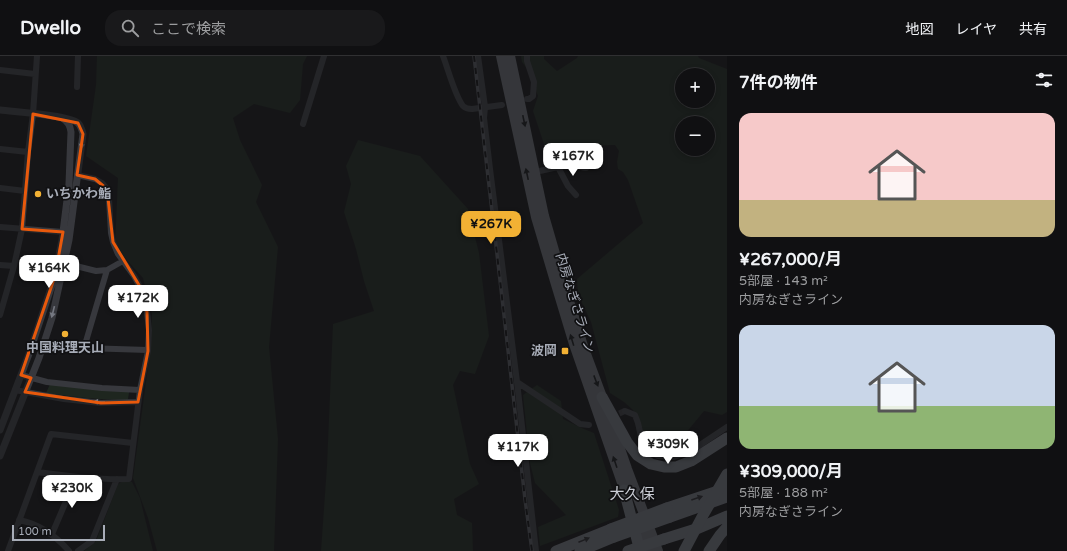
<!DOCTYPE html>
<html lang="ja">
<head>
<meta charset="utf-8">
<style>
	:root { --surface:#101012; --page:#19191b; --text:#f1f3f6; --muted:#9c9d9f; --line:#303032; --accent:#f2b134 }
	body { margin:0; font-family:"Varela Round","Noto Sans JP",sans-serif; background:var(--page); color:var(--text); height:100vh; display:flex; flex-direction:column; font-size:15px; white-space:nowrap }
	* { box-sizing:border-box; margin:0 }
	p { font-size:13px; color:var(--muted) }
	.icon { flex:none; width:22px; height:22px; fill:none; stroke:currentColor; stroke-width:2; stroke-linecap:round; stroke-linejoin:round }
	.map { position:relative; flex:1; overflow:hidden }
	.sheet { display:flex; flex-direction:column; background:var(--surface); width:340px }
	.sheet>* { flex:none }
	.tools { position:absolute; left:675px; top:12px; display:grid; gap:8px }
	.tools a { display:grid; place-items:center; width:40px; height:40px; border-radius:50%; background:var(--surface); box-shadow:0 2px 6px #0003,0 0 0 1px var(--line); font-size:20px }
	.scale { position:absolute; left:12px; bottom:10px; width:93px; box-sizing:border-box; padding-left:4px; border:2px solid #a8adb8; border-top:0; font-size:11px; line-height:14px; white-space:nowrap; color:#a8adb8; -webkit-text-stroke:3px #111113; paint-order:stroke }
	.price { position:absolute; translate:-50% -34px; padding:0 9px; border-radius:8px; background:#fff; color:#222; font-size:13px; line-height:26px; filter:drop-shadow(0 1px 2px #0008) }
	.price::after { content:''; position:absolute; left:50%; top:24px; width:12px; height:9px; margin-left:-6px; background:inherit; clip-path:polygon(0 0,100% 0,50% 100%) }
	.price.on { background:var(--accent); color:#111 }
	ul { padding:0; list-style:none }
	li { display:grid; align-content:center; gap:8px; height:212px; padding:0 12px }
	li span { display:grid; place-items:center; height:124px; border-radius:12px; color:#555 }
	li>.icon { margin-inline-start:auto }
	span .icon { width:72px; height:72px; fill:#fffc; stroke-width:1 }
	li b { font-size:17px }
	h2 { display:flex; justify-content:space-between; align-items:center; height:48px; padding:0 12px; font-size:17px }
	header { display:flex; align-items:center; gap:24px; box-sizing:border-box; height:56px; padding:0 20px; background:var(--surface); border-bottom:1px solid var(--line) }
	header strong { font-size:19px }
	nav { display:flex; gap:22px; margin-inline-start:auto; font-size:14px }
	.search { width:280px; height:36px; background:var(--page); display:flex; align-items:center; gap:10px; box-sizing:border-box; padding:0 14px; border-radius:16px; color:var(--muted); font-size:15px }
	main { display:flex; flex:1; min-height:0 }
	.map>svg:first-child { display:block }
	.green { fill:#1e261f; fill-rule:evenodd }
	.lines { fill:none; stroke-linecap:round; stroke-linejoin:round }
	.minor-tunnel { stroke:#333438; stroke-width:6; stroke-dasharray:6 3; stroke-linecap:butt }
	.minor { stroke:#37383d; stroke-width:6 }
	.tertiary { stroke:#37383d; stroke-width:7 }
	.trunk { stroke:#5b5e65; stroke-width:10 }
	.motorway { stroke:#63666e; stroke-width:11 }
	.rail-casing { stroke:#4a4c52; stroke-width:3.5 }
	.rail { stroke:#111113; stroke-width:2; stroke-dasharray:6; stroke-linecap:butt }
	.motorway-bridge { stroke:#63666e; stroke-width:11 }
	.oneway { fill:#18191b }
	.oneway2 { fill:#757881 }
	.oneway3 { fill:#26262a }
	.marked { fill:none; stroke:#e8590c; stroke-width:3; stroke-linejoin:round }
	.poi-dot { fill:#f2b134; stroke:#111113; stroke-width:1.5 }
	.labels { text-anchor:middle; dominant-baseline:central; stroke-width:3.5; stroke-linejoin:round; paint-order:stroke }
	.poi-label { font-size:13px; font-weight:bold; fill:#a8adb8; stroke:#111113; text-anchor:start }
	.street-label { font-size:13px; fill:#a8adb8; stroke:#111113 }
	.quarter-label { font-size:15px; fill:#c9ccd4; stroke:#111113 }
</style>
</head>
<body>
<header>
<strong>Dwello</strong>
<div class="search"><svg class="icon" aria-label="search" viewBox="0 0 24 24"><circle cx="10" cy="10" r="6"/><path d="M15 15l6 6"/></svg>ここで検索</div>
<nav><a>地図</a><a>レイヤ</a><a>共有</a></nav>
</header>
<main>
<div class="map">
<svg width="727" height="495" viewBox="0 0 727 495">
	<rect width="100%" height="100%" fill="#161618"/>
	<path class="green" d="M97,0H307L303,8L300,44L290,57L254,48L233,62L240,84L262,129L256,146L278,191L269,291L278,383L274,495H157L148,462L133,422L151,289L152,258L143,222L115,191L118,122L86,100L96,29Z
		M521,0H544V3L557,15L577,2L578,0H698L699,2L727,13V356L722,359L704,355L685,378L665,384L651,386L638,383L633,354L624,346L610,337L591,266L578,238L577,223L643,167L628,124L623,116L618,113L617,106L619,95L615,89L545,91L533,55L538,40L528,14L522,6ZM682,19H708V45H682ZM682,67H708V93H682Z
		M358,84L420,100L468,153L479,197L489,280L475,318L460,315L453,329L470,408L479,428L454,443L457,459L472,467L473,495H321L327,410L333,268L374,255L364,225L356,193L344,156L351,128L346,110Z
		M50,328L129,336V337L128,343L127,344C100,344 73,341 46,337Z
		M537,329L561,345L563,363L584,373L594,377L619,454L618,461L540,490L538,471L566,459L535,427L530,407L523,339Z
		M122,426H132L140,442L153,495H84L96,485L118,428Z"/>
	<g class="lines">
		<path class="minor-tunnel" d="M611,361L625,355"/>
		<path class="minor" d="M443,0C448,13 455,40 463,50C466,53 469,53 472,53L502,49
			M478,0L485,51L484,62L490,113L517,326L536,495
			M0,14L35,18
			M77,31L78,0
			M527,43H529L533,40L534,26L527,5V0
			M303,68L324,0
			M0,93L28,96
			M558,111L568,130L576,139
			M535,116L558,111L563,103C572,103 577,112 586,112
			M0,132L25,135
			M0,171L63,176
			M64,207L96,215L107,214L123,205
			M0,209L14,210
			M107,214L84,292L148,294
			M0,259L14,210L22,173L28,96L33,58L37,0
			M21,319L47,326L102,332L140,334
			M517,326L580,368L589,369
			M15,334L64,343L101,347L138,346
			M625,355L635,359L638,367L643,389L646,393L658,400L674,401L691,395L727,371
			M37,416C67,420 98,424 129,423L140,334L148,295L149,274L147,256L143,241L139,229L134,220L118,198L113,186L111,177L109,143L107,133L102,127L95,123L77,119
			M19,464C40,468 55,479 69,495
			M52,478L76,422
			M8,495L51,378L133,387
			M78,495L92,485L117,423"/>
		<path class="tertiary" d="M0,54C15,56 68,59 78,67C81,70 82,74 83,78L69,184L52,262L39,302L0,400
			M0,374L29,298L55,220L62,184L69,128L71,76C70,70 69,66 62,62"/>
		<path class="trunk" d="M501,0L536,161L555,225L574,288L627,441
			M510,0L544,160L567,239L583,290L602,341L627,413L658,495
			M637,465L649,495"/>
		<path class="motorway" d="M602,341L627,386L637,399L651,408L664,411H676L691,405L727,382
			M624,434L640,495
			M667,452L727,432
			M670,461L727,441
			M664,483L699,472L727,460
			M556,495L611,473
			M580,495L614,481
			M709,495L720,479L727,471"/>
		<defs>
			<path id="rail" d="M474,0L500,224L525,443L532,495"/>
		</defs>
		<use href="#rail" class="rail-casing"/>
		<use href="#rail" class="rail"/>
		<path class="motorway-bridge" d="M611,473L667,452
			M614,481L670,461
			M628,495L664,483
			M684,495L702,461L727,418"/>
	</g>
	<defs><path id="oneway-solid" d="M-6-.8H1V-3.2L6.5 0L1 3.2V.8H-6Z"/></defs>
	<g class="oneway">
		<use href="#oneway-solid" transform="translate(524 65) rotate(78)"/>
		<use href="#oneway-solid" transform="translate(527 118) rotate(-102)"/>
		<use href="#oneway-solid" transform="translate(572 284) rotate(-107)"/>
		<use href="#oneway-solid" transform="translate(596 325) rotate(69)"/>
		<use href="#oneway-solid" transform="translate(615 406) rotate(-109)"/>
	</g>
	<g class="oneway2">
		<use href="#oneway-solid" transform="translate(82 87) rotate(98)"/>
		<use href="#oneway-solid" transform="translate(53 256) rotate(104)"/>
		<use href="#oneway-solid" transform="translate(99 346) rotate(-177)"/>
	</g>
	<g class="oneway3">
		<use href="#oneway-solid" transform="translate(697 442) rotate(-19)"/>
		<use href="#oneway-solid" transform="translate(584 484) rotate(-22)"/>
	</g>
	<path d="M0 0H727V495H0ZM33,58L78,67L83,78L77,119L95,123L107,133L113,186L139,229L147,256L148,295L138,346L101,347L25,336L31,322L21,319L55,220L63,176L22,173Z" fill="#161618" fill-opacity=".55" fill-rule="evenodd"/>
	<path class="marked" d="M33,58L78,67L83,78L77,119L95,123L107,133L113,186L139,229L147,256L148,295L138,346L101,347L25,336L31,322L21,319L55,220L63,176L22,173Z"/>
	<g class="poi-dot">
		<circle cx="38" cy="138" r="4"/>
		<circle cx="65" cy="278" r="4"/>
		<rect x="561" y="291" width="8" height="8" rx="2"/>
	</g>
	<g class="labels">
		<g class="poi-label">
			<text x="46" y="138">いちかわ鮨</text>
			<text x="65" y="292" text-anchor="middle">中国料理天山</text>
			<text x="557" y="295" text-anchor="end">波岡</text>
		</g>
		<g class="street-label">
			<text transform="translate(575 247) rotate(73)">内房なぎさライン</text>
		</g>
		<g class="quarter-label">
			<text x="632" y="438">大久保</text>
		</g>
	</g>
</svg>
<div class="tools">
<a>+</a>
<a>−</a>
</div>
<div class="scale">100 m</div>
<b class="price" style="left:573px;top:121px">¥167K</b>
<b class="price on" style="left:491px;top:189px">¥267K</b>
<b class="price" style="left:49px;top:233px">¥164K</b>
<b class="price" style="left:138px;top:263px">¥172K</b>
<b class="price" style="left:668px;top:409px">¥309K</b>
<b class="price" style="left:518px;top:412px">¥117K</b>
<b class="price" style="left:72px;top:453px">¥230K</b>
</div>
<section class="sheet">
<h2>7件の物件<svg class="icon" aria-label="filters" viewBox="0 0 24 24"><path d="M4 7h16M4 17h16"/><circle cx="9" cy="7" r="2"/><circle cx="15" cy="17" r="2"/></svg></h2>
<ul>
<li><span style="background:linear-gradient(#f6c9c9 70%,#c2b280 0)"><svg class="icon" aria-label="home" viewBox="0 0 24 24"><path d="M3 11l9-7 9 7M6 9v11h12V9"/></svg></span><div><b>¥267,000/月</b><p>5部屋 · 143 m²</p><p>内房なぎさライン</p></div></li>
<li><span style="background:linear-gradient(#c9d6e8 65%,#8fb573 0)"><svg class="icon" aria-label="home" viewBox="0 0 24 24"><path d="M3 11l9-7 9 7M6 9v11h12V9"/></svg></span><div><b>¥309,000/月</b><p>5部屋 · 188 m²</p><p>内房なぎさライン</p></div></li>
</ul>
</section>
</main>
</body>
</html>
